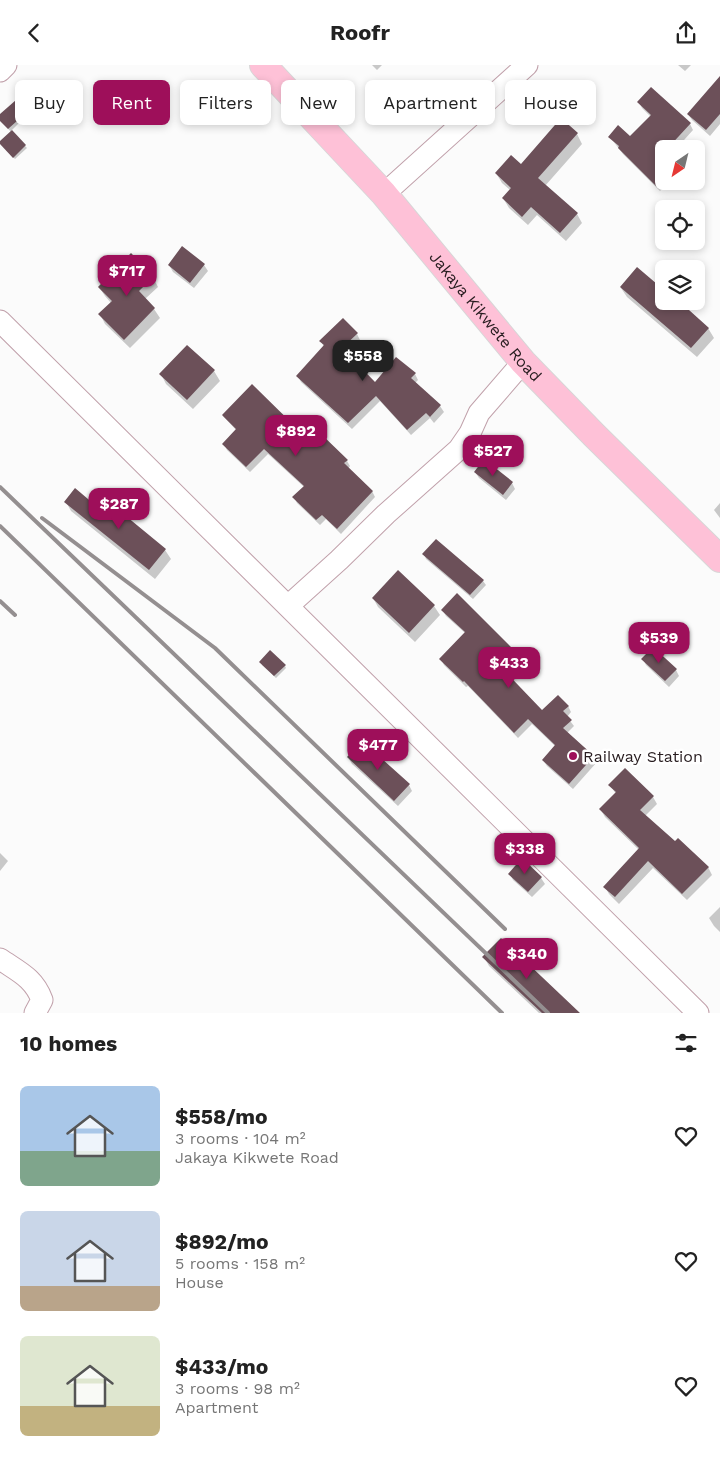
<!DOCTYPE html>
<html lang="en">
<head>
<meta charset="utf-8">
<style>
	:root { --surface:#fff; --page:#f2f2f2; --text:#222; --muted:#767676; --accent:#9e0f5a }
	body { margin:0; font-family:"Work Sans",sans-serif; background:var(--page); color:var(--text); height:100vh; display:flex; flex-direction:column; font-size:19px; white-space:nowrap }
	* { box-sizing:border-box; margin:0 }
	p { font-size:16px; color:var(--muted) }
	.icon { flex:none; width:28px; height:28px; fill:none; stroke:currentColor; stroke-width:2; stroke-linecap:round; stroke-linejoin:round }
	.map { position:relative; height:948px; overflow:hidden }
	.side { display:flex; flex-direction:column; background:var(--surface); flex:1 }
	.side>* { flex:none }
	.guide { position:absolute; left:15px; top:15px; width:690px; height:45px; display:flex; gap:10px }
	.needle { width:32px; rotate:215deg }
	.fabs { position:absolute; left:655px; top:75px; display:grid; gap:10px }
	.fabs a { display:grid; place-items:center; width:50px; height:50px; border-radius:8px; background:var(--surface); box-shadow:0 2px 8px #0003; font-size:25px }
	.price { position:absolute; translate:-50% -42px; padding:0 11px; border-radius:10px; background:var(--accent); color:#fff; font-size:16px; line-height:32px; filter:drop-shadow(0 1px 2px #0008) }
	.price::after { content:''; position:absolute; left:50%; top:30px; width:15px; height:11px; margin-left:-8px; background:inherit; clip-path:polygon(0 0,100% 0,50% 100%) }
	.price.active { background:#222; color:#fff }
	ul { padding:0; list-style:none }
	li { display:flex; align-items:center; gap:15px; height:125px; padding:0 20px }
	li span { display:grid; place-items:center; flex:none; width:140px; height:100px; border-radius:8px; color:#555 }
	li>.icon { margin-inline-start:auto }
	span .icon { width:60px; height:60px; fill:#fffc; stroke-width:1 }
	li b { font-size:21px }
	h2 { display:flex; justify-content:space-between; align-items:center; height:60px; padding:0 20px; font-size:21px }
	.pill { padding:0 18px; border-radius:8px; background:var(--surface); box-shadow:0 2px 8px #0003; font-size:18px; line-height:45px }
	.pill.active { background:var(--accent); color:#fff }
	header { display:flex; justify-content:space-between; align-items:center; height:65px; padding:0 20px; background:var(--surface); font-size:22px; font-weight:700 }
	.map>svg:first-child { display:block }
	.shadow { fill:#0003 }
	.building { fill:#6c5059 }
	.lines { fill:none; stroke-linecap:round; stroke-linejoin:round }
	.minor-casing { stroke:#c1a1ab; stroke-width:23 }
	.major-casing { stroke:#d8d6d7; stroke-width:28 }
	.minor { stroke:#fff; stroke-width:21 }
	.major { stroke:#fec1d7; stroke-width:26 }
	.rail { stroke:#948f90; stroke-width:4 }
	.poi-dot { fill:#9e0f5a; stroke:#fff; stroke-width:2 }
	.labels { text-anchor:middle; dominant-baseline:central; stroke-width:5; stroke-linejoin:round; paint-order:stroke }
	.street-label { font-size:16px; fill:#271c1f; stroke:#fff }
	.poi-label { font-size:16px; fill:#271c1f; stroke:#fff; text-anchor:start }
</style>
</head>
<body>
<header><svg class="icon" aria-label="back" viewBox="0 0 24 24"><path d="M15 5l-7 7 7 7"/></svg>Roofr<svg class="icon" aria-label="share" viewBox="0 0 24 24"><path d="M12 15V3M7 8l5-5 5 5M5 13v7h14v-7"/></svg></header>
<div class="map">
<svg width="720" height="948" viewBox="0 0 720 948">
	<rect width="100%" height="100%" fill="#fbfbfb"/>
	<path class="shadow" d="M372,0H382L377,5Z
		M678,0H691L685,6Z
		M720,28V59L710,71L692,55L688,49Z
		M639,37L690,59L693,65L676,84H664V116H669L660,126L623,89L610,72L630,73L651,52L642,43Z
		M26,48L27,50L11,66L27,83L15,94L0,78L11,67L0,55V51Z
		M577,69L582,79L545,121L577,149L582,158L566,176L537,150L528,160L509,143L503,133L510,125L502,118L496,108L521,100Z
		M183,183L204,200L208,206L194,223L173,207L169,200Z
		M131,190L153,212L158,222L145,234L154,244L160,253L130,283L105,259L100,249L111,238L105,231L99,222Z
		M664,213V236H689L684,242L708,263L714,273L697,292L627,232L621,223L657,221Z
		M357,269L360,275L346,289L376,319L415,309L418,315L415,318L440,341L444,347L434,358L430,353L411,370L380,336L352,364L301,317L298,311L324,282L321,276Z
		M187,281L214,306L220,316L193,344L166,319L161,309Z
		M223,351L310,377L347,396L350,401L348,404L372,426L375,432L341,469L326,454L320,460L297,438L294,432L304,422L268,389L250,407L227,385L224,379L237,366Z
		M475,407L512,418L515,424L506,435L479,413Z
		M66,437L115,458L121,449L165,485L171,494L155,514L71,446Z
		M720,438V453L714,445Z
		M424,489L483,516L486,520L473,534L426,494Z
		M457,530L512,585L516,591L502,605L542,647L568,641L571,647L567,652L574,661L567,668L594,691L597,697L573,724L547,701L543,695L555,681L532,659L518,673L468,621L466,622L444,600L441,594L465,568L446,551L443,546Z
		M373,533L434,541L440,550L415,577L378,542Z
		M643,594L676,605L679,611L669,622L646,600Z
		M262,600L285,601L286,603L276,613Z
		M348,692L409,720L412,726L398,741L352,699Z
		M610,720L653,732L657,739L645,751L675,778L708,802L712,810L687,835L653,803L619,839L609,829L605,822L639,785L605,752L601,745L616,729Z
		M0,788L8,796L0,806Z
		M510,809L541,813L545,819L532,832L513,815Z
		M720,842V867L714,861L709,853Z
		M501,874L579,948H539L489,901L484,892Z"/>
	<path class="building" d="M720,11V49L706,65L687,49Z
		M651,22L691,58L667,84H664V113L656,121L618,83L619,81L608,72L618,60L630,71L651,50L637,37Z
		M16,35L27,47L8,64L0,56V49Z
		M561,53L578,68L538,113L578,148L560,168L531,142L522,152L502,133L511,123L495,108L511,90L521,99Z
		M12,65L26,80L13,93L0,79V76Z
		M182,181L205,199L190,218L168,200Z
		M131,188L154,211L139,226L155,243L124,275L98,249L112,236L98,222Z
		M637,202L664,225V236H679L709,263L691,283L620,222Z
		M343,253L358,268L342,283L375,317L396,292L416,308L411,313L441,340L430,352L426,348L407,365L376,331L348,358L296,311L324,280L319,276Z
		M187,280L215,305L187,335L159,309Z
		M252,319L310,376L319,367L348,395L344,398L373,426L337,464L322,450L316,455L292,432L304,421L264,384L246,402L222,379L236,364L222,350Z
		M484,394L513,417L503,430L474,407Z
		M75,423L114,456L121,447L166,484L149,505L64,437Z
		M436,474L484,515L470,530L422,489Z
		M398,505L435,540L409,568L372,533Z
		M457,528L513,584L499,600L542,645L558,630L569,641L563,646L572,655L563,663L594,691L569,719L542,695L555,680L528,654L514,668L464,616L463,617L439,594L465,567L441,545Z
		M653,582L677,604L665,616L641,594Z
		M270,585L286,600L274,611L259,597Z
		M362,676L410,719L394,736L347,692Z
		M625,703L654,731L640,745L675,776L678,773L709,802L682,829L648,796L615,832L603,822L639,783L599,744L616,727L608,720Z
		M522,793L542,812L528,827L508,809Z
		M501,873L580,948H542L482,892Z"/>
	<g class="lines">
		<defs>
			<path id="minor" d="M0,6L6,0
				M384,129L527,0
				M0,256L698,948
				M288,541L339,495L386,449L459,384L470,368L479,348L523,297
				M0,894C19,907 34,913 42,935L35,948"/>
			<g id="major">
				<path id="s1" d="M263,0L384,129L523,297L594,370L720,494"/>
			</g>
		</defs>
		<use href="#minor" class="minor-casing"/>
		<use href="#major" class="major-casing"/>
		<use href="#minor" class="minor"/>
		<use href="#major" class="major"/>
		<path class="rail" d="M0,422L548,948
			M42,453L215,583L505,864
			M0,461L502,948
			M0,536L15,550"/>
	</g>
	<circle class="poi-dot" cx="573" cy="691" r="5"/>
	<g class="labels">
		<g class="street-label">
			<text stroke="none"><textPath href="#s1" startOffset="336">Jakaya Kikwete Road</textPath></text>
		</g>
		<g class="poi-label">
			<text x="583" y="691">Railway Station</text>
		</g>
	</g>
</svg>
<div class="fabs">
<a><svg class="needle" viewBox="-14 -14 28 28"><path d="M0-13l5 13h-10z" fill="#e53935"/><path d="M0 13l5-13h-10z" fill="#767676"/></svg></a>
<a><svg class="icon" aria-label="locate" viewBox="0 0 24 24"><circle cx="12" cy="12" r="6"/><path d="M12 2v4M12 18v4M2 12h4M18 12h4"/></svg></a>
<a><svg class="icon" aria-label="layers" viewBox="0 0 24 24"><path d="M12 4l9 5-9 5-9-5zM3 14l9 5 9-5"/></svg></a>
</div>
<b class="price" style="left:127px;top:232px">$717</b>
<b class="price active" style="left:363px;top:317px">$558</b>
<b class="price" style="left:296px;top:392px">$892</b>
<b class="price" style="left:493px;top:412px">$527</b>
<b class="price" style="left:119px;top:465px">$287</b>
<b class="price" style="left:659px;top:599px">$539</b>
<b class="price" style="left:509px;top:624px">$433</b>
<b class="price" style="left:378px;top:706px">$477</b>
<b class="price" style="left:525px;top:810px">$338</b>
<b class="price" style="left:527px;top:915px">$340</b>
<div class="guide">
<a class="pill">Buy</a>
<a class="pill active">Rent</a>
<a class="pill">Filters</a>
<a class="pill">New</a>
<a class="pill">Apartment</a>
<a class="pill">House</a>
</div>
</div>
<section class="side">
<h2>10 homes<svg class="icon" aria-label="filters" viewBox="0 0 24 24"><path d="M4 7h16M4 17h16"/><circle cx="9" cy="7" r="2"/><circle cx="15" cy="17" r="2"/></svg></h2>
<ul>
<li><span style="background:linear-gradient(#a9c7e8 65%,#7fa58c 0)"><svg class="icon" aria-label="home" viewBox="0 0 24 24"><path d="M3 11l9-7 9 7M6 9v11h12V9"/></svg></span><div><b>$558/mo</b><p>3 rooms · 104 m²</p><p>Jakaya Kikwete Road</p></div><svg class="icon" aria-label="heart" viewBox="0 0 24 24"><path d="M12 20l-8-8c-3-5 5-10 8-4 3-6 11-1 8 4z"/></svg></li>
<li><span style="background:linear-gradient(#c9d6e8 75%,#b9a48a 0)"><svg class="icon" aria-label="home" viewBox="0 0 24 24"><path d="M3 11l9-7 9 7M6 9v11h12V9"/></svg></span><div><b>$892/mo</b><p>5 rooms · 158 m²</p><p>House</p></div><svg class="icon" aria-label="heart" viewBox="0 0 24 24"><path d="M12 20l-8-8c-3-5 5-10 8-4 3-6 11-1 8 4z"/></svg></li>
<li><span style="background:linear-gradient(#dfe7d0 70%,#c2b280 0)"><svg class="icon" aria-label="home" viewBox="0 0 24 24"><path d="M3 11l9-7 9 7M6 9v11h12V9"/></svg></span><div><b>$433/mo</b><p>3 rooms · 98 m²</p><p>Apartment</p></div><svg class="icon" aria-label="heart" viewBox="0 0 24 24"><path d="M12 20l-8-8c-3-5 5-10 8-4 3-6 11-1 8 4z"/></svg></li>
</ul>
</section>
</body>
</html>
